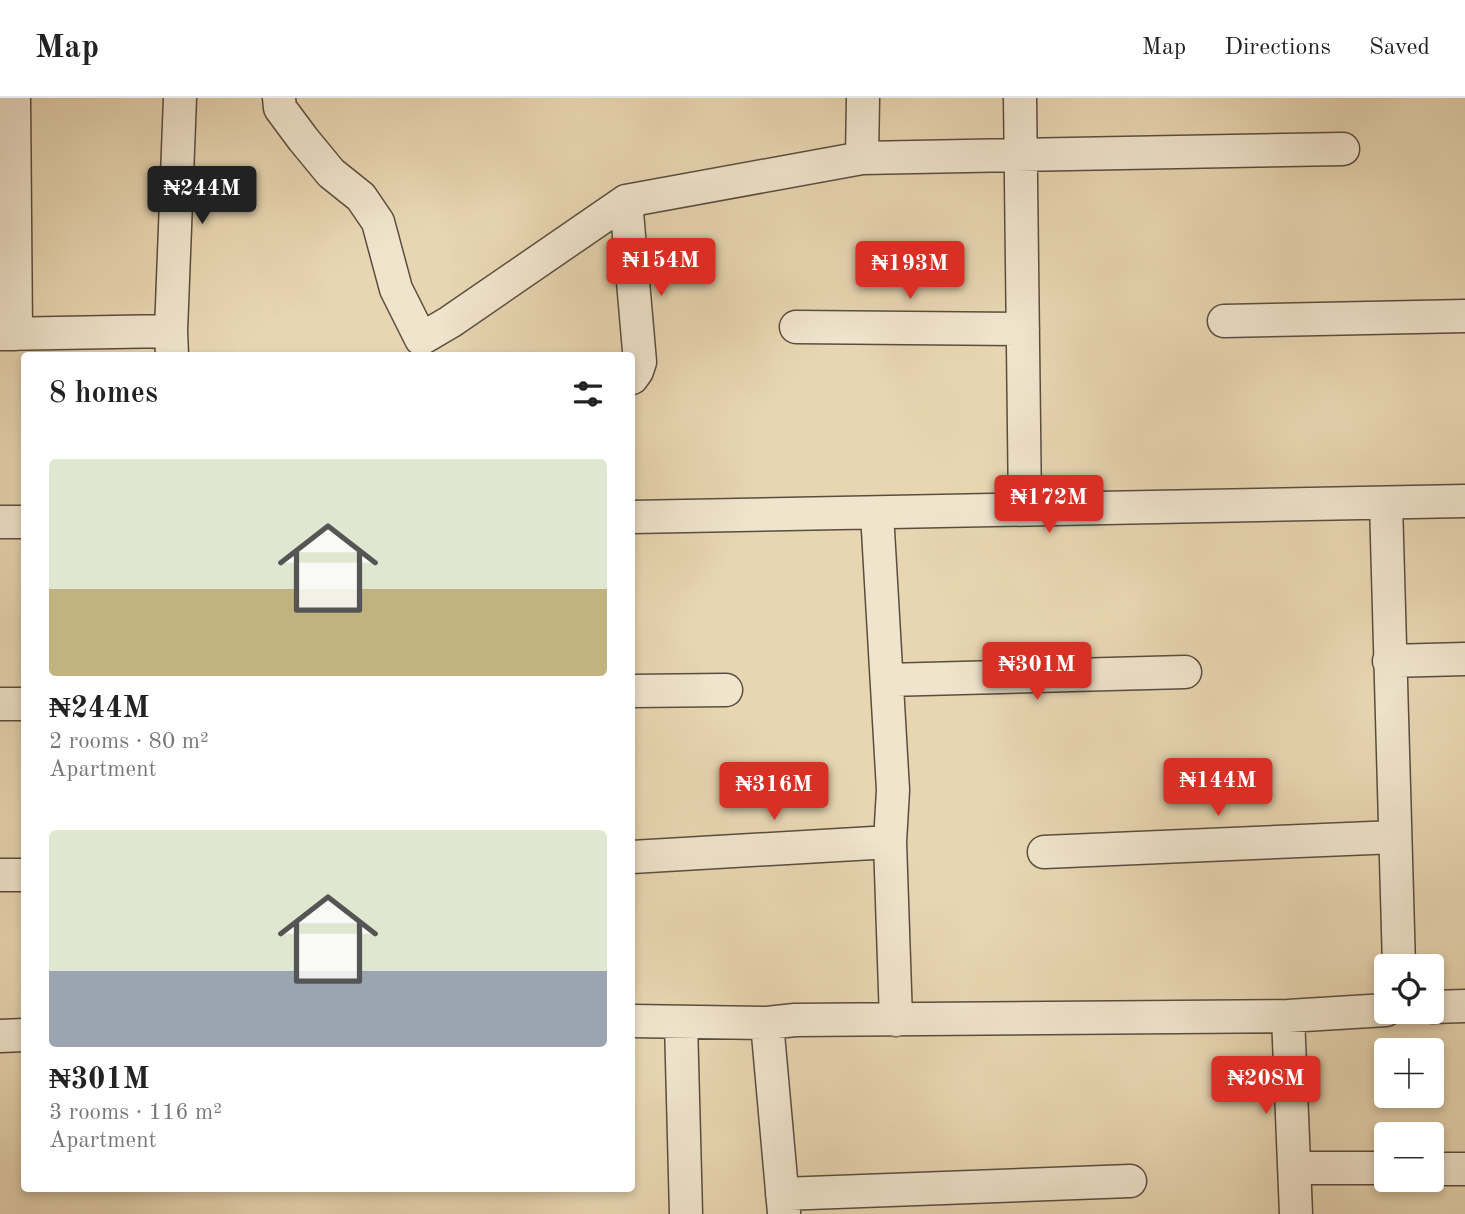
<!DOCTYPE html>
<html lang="en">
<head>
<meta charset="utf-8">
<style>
	:root { --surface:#fff; --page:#f6f6f6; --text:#222; --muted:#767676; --line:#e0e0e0; --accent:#d93025 }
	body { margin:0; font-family:"Old Standard TT",serif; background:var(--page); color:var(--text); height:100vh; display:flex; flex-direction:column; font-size:26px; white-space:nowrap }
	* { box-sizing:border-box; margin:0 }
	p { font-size:23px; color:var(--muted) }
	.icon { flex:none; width:38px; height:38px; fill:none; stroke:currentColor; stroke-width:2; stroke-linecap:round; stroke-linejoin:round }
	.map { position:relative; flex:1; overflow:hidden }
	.side { position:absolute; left:21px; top:254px; width:614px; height:840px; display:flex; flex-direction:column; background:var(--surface); border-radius:7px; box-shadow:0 4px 10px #0003 }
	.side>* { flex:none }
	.tools { position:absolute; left:1374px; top:856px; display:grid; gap:14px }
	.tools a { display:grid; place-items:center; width:70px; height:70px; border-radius:7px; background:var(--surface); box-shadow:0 4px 10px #0003; font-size:35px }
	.price { position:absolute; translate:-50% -60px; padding:0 16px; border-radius:7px; background:var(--accent); color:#fff; font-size:23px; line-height:46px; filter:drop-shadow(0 2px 4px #0008) }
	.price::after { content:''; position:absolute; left:50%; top:42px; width:21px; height:16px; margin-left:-10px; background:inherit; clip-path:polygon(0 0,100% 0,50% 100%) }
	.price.selected { background:#222; color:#fff }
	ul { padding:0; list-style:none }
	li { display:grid; align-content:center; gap:14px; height:371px; padding:0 28px }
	li span { display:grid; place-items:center; height:217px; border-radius:7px; color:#555 }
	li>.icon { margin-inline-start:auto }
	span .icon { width:126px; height:126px; fill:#fffc; stroke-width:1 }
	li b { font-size:30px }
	h2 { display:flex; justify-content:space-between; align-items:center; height:84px; padding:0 28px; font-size:30px }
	header { display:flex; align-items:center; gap:42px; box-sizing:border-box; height:98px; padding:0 35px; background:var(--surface); border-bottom:2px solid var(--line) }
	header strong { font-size:33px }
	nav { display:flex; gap:38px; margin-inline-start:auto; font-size:24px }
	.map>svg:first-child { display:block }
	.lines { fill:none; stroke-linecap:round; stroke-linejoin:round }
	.minor-casing { stroke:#5a4d3e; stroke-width:35 }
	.minor { stroke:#f0e4cd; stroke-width:32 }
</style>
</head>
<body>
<header>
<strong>Map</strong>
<nav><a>Map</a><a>Directions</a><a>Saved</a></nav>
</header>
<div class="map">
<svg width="1465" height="1116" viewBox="0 0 1465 1116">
	<rect width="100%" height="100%" fill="#e8d6b2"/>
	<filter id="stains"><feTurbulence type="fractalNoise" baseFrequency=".00286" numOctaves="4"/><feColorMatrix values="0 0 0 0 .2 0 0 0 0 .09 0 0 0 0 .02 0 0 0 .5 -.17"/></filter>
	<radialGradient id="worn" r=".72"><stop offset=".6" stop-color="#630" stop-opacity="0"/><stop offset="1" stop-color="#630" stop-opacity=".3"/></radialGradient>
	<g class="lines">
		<defs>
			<path id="minor" d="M14,0L16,236
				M279,0L280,10L303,41L331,75L361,99L378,124L396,191L421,241L450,224L626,103L862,60
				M863,0L862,60L1343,51
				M1020,0L1025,411
				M626,103L640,264L637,273L632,280
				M1224,223L1465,218
				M796,229L1023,231
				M0,236L171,233
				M172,257L171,233L180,0
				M1386,405L1399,868
				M877,415L893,692L890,744L896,922
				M632,419L1465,403
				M0,424H24
				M1389,563L1465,561
				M887,582L1185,574
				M632,593L726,592
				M0,606H24
				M1044,754L1395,739
				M632,759L890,744
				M0,777H24
				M1432,909L1465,908
				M1288,918L1296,1116
				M632,923L767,925L795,922L1288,918L1386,912
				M681,924L686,1116
				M767,925L784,1115
				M0,938L24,937
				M1295,1070H1386
				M1432,1071H1465
				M782,1096L1130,1083"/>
		</defs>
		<use href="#minor" class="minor-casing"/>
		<use href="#minor" class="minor"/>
	</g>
	<rect width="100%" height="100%" filter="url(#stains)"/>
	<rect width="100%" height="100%" fill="url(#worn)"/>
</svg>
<div class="tools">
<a><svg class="icon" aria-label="locate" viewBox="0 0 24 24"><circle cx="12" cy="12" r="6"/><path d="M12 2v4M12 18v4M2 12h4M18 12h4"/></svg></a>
<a>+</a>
<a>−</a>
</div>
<b class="price selected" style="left:202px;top:128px">₦244M</b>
<b class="price" style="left:661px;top:200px">₦154M</b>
<b class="price" style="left:910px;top:203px">₦193M</b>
<b class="price" style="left:1049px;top:437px">₦172M</b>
<b class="price" style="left:1037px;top:604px">₦301M</b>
<b class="price" style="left:1218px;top:720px">₦144M</b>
<b class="price" style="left:774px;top:724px">₦316M</b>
<b class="price" style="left:1266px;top:1018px">₦208M</b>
<section class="side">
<h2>8 homes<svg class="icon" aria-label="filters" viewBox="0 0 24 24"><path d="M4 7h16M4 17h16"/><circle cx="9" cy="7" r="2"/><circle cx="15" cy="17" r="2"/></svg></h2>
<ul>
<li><span style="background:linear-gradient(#dfe7d0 60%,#c2b280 0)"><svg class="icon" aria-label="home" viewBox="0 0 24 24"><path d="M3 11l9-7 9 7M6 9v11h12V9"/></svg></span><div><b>₦244M</b><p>2 rooms · 80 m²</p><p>Apartment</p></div></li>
<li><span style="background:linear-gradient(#dfe7d0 65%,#9aa5b1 0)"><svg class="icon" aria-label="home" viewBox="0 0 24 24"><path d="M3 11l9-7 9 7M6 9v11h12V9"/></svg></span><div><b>₦301M</b><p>3 rooms · 116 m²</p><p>Apartment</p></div></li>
</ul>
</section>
</div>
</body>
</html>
